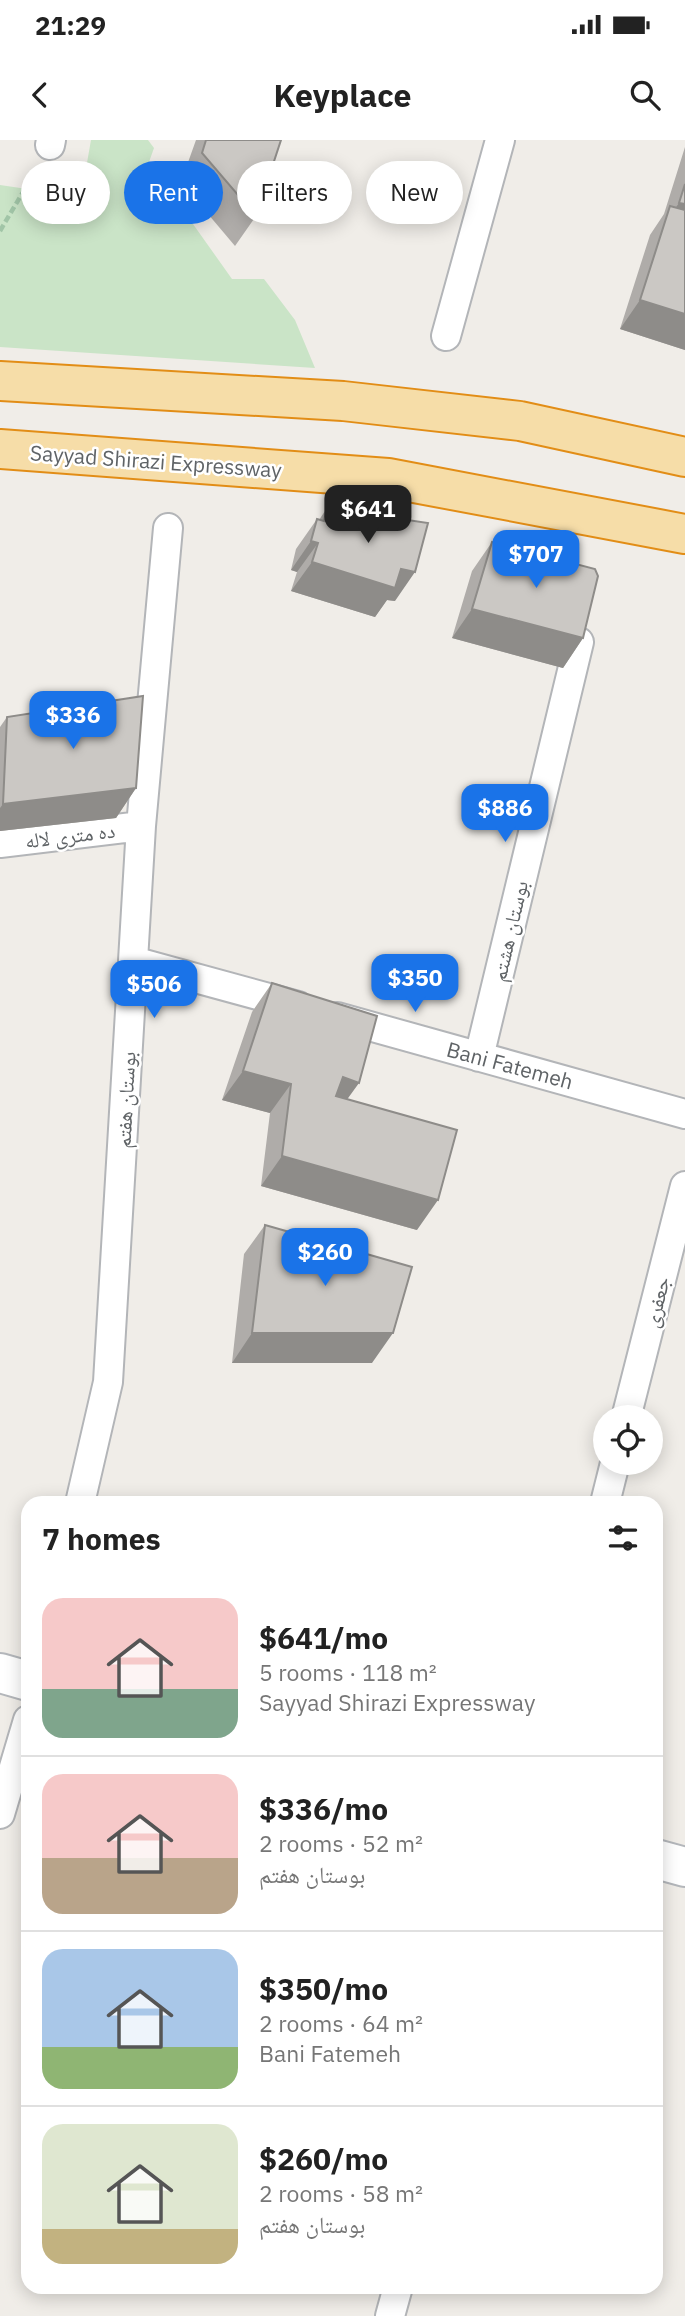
<!DOCTYPE html>
<html lang="en">
<head>
<meta charset="utf-8">
<style>
	:root { --surface:#fff; --page:#f6f6f6; --text:#222; --muted:#767676; --line:#e0e0e0; --accent:#1a73e8 }
	body { margin:0; font-family:"IBM Plex Sans","Noto Naskh Arabic",sans-serif; background:var(--page); color:var(--text); height:100vh; display:flex; flex-direction:column; font-size:26px; white-space:nowrap }
	* { box-sizing:border-box; margin:0 }
	p { font-size:23px; color:var(--muted) }
	.icon { flex:none; width:38px; height:38px; fill:none; stroke:currentColor; stroke-width:2; stroke-linecap:round; stroke-linejoin:round }
	.map { position:relative; flex:1; overflow:hidden }
	.side { position:absolute; left:21px; top:1356px; width:642px; height:798px; display:flex; flex-direction:column; background:var(--surface); border-radius:21px; box-shadow:0 4px 18px #0003 }
	.side>* { flex:none }
	.banner { position:absolute; left:21px; top:21px; width:644px; height:63px; display:flex; gap:14px }
	.controls { position:absolute; left:593px; top:1265px; display:grid; gap:14px }
	.controls a { display:grid; place-items:center; width:70px; height:70px; border-radius:50%; background:var(--surface); box-shadow:0 4px 18px #0003; font-size:35px }
	.price { position:absolute; translate:-50% -60px; padding:0 16px; border-radius:14px; background:var(--accent); color:#fff; font-size:23px; line-height:46px; filter:drop-shadow(0 2px 4px #0008) }
	.price::after { content:''; position:absolute; left:50%; top:42px; width:21px; height:16px; margin-left:-10px; background:inherit; clip-path:polygon(0 0,100% 0,50% 100%) }
	.price.on { background:#222; color:#fff }
	ul { padding:0; list-style:none }
	li { display:flex; align-items:center; gap:21px; height:175px; padding:0 21px }
	li+li { border-top:2px solid var(--line) }
	li span { display:grid; place-items:center; flex:none; width:196px; height:140px; border-radius:21px; color:#555 }
	li>.icon { margin-inline-start:auto }
	span .icon { width:84px; height:84px; fill:#fffc; stroke-width:1 }
	li b { font-size:30px }
	h2 { display:flex; justify-content:space-between; align-items:center; height:84px; padding:0 21px; font-size:30px }
	.pill { padding:0 24px; border-radius:32px; background:var(--surface); box-shadow:0 4px 18px #0003; font-size:24px; line-height:63px }
	.pill.on { background:var(--accent); color:#fff }
	.status { display:flex; justify-content:space-between; align-items:center; height:49px; padding:0 35px; background:var(--surface); direction:ltr }
	.status svg { height:19px; fill:currentColor }
	header { display:flex; justify-content:space-between; align-items:center; height:91px; padding:0 21px; background:var(--surface); font-size:32px; font-weight:700 }
	.map>svg:first-child { display:block }
	.green { fill:#cae4c7 }
	.lines { fill:none; stroke-linecap:round; stroke-linejoin:round }
	.minor-casing { stroke:#b3b5b8; stroke-width:32 }
	.secondary-casing { stroke:#b4b7bb; stroke-width:42 }
	.trunk-casing { stroke:#e28d16; stroke-width:42 }
	.path { stroke:#a1c5a7; stroke-width:4.5; stroke-dasharray:7 3.5; stroke-linecap:butt }
	.minor { stroke:#fff; stroke-width:28 }
	.secondary { stroke:#fff; stroke-width:38 }
	.trunk { stroke:#f6dda8; stroke-width:38 }
	.wall { fill:#afaca9 }
	.shaded-wall { fill:#8e8c89 }
	.building { fill:#cbc8c4; stroke:#8e8c89; stroke-width:2 }
	.labels { text-anchor:middle; dominant-baseline:central; stroke-width:5; stroke-linejoin:round; paint-order:stroke }
	.street-label { font-size:21px; fill:#5f6366; stroke:#fff }
</style>
</head>
<body>
<div class="status"><b>21:29</b><svg viewBox="0 0 49 12"><path d="M0 12V9h3v3zM5 12V6h3v6zM10 12V3h3v9zM15 12V0h3v12zM26 1h20v11H26zM47 4h2v5h-2z"/></svg></div>
<header><svg class="icon" aria-label="back" viewBox="0 0 24 24"><path d="M15 5l-7 7 7 7"/></svg>Keyplace<svg class="icon" aria-label="search" viewBox="0 0 24 24"><circle cx="10" cy="10" r="6"/><path d="M15 15l6 6"/></svg></header>
<div class="map">
<svg width="685" height="2176" viewBox="0 0 685 2176">
	<rect width="100%" height="100%" fill="#f0ede8"/>
	<path class="green" d="M91,0H148L154,8L149,22L232,139H264L295,180L315,228L0,207V45L81,57Z"/>
	<g class="lines">
		<defs>
			<path id="minor" d="M50,5L51,0
				M446,196L500,0
				M0,703L141,686
				M133,821L298,866
				M337,877L685,974
				M479,917L579,502
				M626,1278L685,1046
				M80,1363L108,1242L141,686L168,388
				M605,1363L615,1323
				M0,1674L28,1580
				M390,2176L398,2147"/>
			<path id="secondary" d="M0,1533L28,1541
				M656,1719L685,1727"/>
			<path id="trunk" d="M0,241L343,261L520,281L685,317
				M0,309L388,338L685,394"/>
		</defs>
		<use href="#minor" class="minor-casing"/>
		<use href="#secondary" class="secondary-casing"/>
		<use href="#trunk" class="trunk-casing"/>
		<path class="path" d="M0,91L36,30"/>
		<use href="#minor" class="minor"/>
		<use href="#secondary" class="secondary"/>
		<use href="#trunk" class="trunk"/>
	</g>
	<path class="wall" d="M196,0H281L256,76L235,106L181,42Z
		M685,7V210L620,189L650,95L664,74Z
		M327,368L395,461L387,460L375,477L291,451L297,432L291,430L296,409L317,379L319,380Z
		M492,402L583,498L563,528L452,498L472,431Z
		M7,577L136,648L116,678L0,691V587Z
		M272,843L347,959L417,1090L261,1046L270,973L222,960L252,872Z
		M265,1085L372,1223H232L244,1114Z"/>
	<path class="shaded-wall" d="M679,63L685,64V100L664,84Z
		M640,160L685,174V210L620,189Z
		M311,401L318,403L297,432L291,430Z
		M312,422L401,429L415,432L395,461L387,460L375,477L291,451Z
		M472,469L583,498L563,528L452,498Z
		M136,648L116,678L0,691V668L3,664Z
		M243,931L291,944L270,973L222,960Z
		M343,937L359,943L338,972L322,966Z
		M282,1016L438,1060L417,1090L261,1046Z
		M252,1193H393L372,1223H232Z"/>
	<path class="building" d="M206,0H281L256,76L202,13Z
		M685,44V64L679,63Z
		M670,66L685,70V174L640,160Z
		M327,368L428,383L415,432L401,429L395,448L312,422L318,403L311,401L317,379L324,381Z
		M492,402L595,429L598,436L583,498L472,469Z
		M143,556L136,648L3,664L7,577Z
		M272,843L377,876L359,943L343,937L336,956L457,990L438,1060L282,1016L291,944L243,931Z
		M265,1085L412,1127L393,1193H252Z"/>
	<g class="labels">
		<g class="street-label">
			<text transform="translate(156 321) rotate(4)">Sayyad Shirazi Expressway</text>
			<text transform="translate(70 695) rotate(-7)">ده متری لاله</text>
			<text transform="translate(509 791) rotate(-77)">بوستان هشتم</text>
			<text transform="translate(510 925) rotate(15)">Bani Fatemeh</text>
			<text transform="translate(125 960) rotate(-87)">بوستان هفتم</text>
			<text transform="translate(656 1162) rotate(-76)">جعفری</text>
		</g>
	</g>
</svg>
<div class="controls">
<a><svg class="icon" aria-label="locate" viewBox="0 0 24 24"><circle cx="12" cy="12" r="6"/><path d="M12 2v4M12 18v4M2 12h4M18 12h4"/></svg></a>
</div>
<b class="price on" style="left:368px;top:405px">$641</b>
<b class="price" style="left:536px;top:450px">$707</b>
<b class="price" style="left:73px;top:611px">$336</b>
<b class="price" style="left:505px;top:704px">$886</b>
<b class="price" style="left:415px;top:874px">$350</b>
<b class="price" style="left:154px;top:880px">$506</b>
<b class="price" style="left:325px;top:1148px">$260</b>
<div class="banner">
<a class="pill">Buy</a>
<a class="pill on">Rent</a>
<a class="pill">Filters</a>
<a class="pill">New</a>
</div>
<section class="side">
<h2>7 homes<svg class="icon" aria-label="filters" viewBox="0 0 24 24"><path d="M4 7h16M4 17h16"/><circle cx="9" cy="7" r="2"/><circle cx="15" cy="17" r="2"/></svg></h2>
<ul>
<li><span style="background:linear-gradient(#f6c9c9 65%,#7fa58c 0)"><svg class="icon" aria-label="home" viewBox="0 0 24 24"><path d="M3 11l9-7 9 7M6 9v11h12V9"/></svg></span><div><b>$641/mo</b><p>5 rooms · 118 m²</p><p>Sayyad Shirazi Expressway</p></div></li>
<li><span style="background:linear-gradient(#f6c9c9 60%,#b9a48a 0)"><svg class="icon" aria-label="home" viewBox="0 0 24 24"><path d="M3 11l9-7 9 7M6 9v11h12V9"/></svg></span><div><b>$336/mo</b><p>2 rooms · 52 m²</p><p>بوستان هفتم</p></div></li>
<li><span style="background:linear-gradient(#a9c7e8 70%,#8fb573 0)"><svg class="icon" aria-label="home" viewBox="0 0 24 24"><path d="M3 11l9-7 9 7M6 9v11h12V9"/></svg></span><div><b>$350/mo</b><p>2 rooms · 64 m²</p><p>Bani Fatemeh</p></div></li>
<li><span style="background:linear-gradient(#dfe7d0 75%,#c2b280 0)"><svg class="icon" aria-label="home" viewBox="0 0 24 24"><path d="M3 11l9-7 9 7M6 9v11h12V9"/></svg></span><div><b>$260/mo</b><p>2 rooms · 58 m²</p><p>بوستان هفتم</p></div></li>
</ul>
</section>
</div>
</body>
</html>
